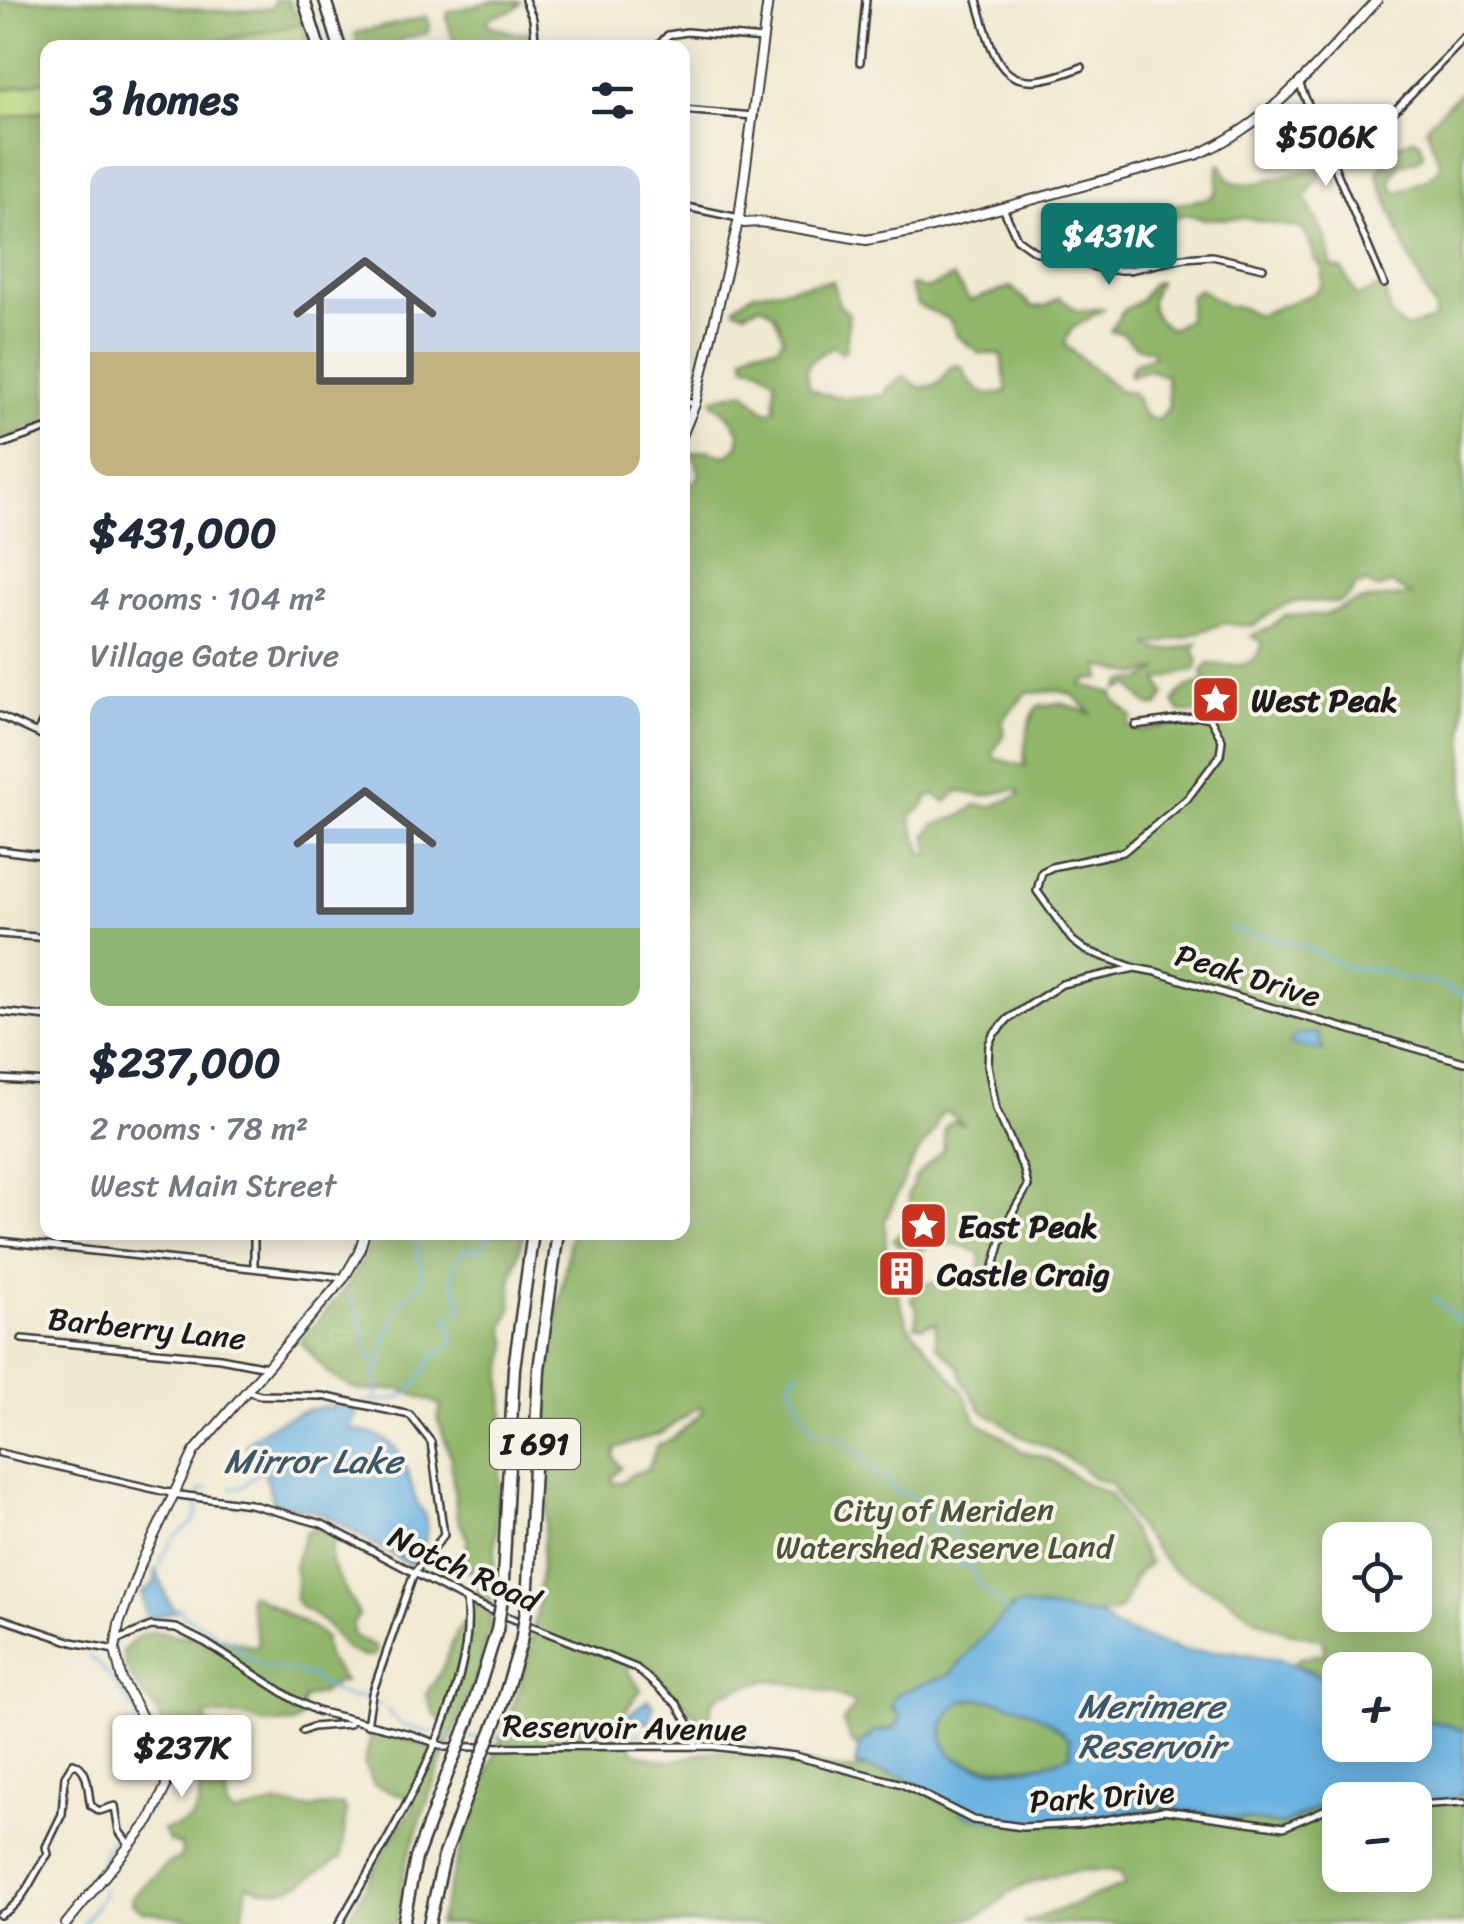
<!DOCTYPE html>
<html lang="en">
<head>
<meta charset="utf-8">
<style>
	:root { --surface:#fff; --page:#f6f6f7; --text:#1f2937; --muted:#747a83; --accent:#0f766e }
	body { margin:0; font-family:Sriracha,sans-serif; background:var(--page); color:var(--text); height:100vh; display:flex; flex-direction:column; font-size:38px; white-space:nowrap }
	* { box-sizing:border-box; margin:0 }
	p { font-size:32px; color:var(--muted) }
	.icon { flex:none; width:55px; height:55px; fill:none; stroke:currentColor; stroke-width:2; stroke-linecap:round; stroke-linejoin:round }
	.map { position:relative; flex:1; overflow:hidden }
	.details { position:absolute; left:40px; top:40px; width:650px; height:1200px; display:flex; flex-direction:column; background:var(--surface); border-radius:20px; box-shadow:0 5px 25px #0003 }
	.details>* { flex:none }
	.buttons { position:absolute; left:1322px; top:1522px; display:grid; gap:20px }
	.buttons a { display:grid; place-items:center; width:110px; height:110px; border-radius:20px; background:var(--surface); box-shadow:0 5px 25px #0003; font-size:50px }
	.price { position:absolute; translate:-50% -85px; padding:0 22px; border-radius:10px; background:#fff; color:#222; font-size:32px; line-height:65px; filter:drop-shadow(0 2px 5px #0008) }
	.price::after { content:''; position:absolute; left:50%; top:60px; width:30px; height:22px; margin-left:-15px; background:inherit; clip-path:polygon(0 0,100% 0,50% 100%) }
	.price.active { background:var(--accent); color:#fff }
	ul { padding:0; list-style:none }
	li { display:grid; align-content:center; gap:20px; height:530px; padding:0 50px }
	li span { display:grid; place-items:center; height:310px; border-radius:20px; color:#555 }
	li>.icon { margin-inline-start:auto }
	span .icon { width:180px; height:180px; fill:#fffc; stroke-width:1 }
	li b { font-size:42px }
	h2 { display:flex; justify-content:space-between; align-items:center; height:120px; padding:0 50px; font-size:42px }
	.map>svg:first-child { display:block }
	.green { fill:#b7d57b; stroke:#6a784c; stroke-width:2.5 }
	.forest { fill:#91b66b; stroke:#566944; stroke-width:2.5; fill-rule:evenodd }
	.water { fill:#6ab2e1; stroke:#43677e; stroke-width:2.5; fill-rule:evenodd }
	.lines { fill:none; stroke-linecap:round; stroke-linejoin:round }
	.stream { stroke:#6ab2e1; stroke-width:2.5 }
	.minor-casing { stroke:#3c3b37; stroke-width:10 }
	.major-casing { stroke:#3c3b37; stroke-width:12 }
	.highway-casing { stroke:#3c3b37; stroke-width:15 }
	.minor { stroke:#fff; stroke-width:5 }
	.major { stroke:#fff; stroke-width:8 }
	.highway { stroke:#fff; stroke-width:10 }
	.highway-bridge-casing { stroke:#3c3b37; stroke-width:15; stroke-linecap:butt }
	.highway-bridge { stroke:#fff; stroke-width:10 }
	.labels { text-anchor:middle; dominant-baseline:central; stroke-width:8; stroke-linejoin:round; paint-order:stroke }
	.shield { fill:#f7f3e8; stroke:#5e5c59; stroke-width:2.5 }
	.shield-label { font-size:30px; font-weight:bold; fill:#1c1c1c }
	.poi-label { font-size:32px; font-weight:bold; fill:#1c1c1c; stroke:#f7f3e8; text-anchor:start }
	.street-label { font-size:32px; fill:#1c1c1c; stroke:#f7f3e8 }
	.park-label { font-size:32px; fill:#4a5438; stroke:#f7f3e8 }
	.water-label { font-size:35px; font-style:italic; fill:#3b586b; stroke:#f7f3e8 }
</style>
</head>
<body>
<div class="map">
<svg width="1464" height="1924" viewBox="0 0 1464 1924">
	<rect width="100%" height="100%" fill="#f7f3e8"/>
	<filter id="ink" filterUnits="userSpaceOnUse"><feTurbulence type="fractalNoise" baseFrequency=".01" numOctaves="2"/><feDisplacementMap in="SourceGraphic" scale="20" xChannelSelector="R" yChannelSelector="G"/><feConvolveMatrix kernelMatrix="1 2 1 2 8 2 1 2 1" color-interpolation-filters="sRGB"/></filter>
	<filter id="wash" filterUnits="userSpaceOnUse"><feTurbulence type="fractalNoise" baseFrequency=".0048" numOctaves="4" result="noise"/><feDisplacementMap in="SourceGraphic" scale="40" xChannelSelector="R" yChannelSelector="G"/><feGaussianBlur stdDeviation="2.25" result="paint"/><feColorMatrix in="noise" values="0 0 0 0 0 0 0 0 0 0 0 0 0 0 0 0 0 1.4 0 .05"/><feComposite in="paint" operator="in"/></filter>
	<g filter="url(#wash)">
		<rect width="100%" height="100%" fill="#f0e9d1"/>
		<path class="green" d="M302,24L310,47L188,48Z
			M47,80V110L0,119V91Z"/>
		<path class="forest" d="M0,0H149C190,13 231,13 272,8L274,0H288L302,24L188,47L48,48L47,80L0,91Z
			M496,0L521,2C514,14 499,11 488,19L489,25L518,34L527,31L532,38L514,47H455L447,19L448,12Z
			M427,17L430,25L427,33L402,39L398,47H358L355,33Z
			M1464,90V1732L1447,1724L1415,1719V1670H1340V1685L1294,1663L1300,1657L1325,1654L1322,1639L1284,1631L1258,1620L1226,1597L1171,1569L1132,1520L1111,1484L1093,1478L1080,1466L1043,1445L1019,1436L1001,1421L983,1412L963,1381L959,1367L936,1345V1323L921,1327L915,1325L917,1309L911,1299L919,1285C939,1279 959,1288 979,1284L981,1254C965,1245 938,1238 922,1250L899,1245L893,1239L907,1228L913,1215L908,1195L915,1178L943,1149L945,1127L953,1121L965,1125L947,1112L939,1116L934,1132L914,1158L885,1221L887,1272L897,1291L907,1324L962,1390L978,1423L1003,1436L1022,1451L1049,1459L1083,1482L1110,1494L1150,1563C1127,1578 1135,1590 1121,1608C1109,1624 1035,1604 1012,1607L951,1674L897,1694L892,1709L901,1716C896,1733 891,1726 877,1731C872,1733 862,1742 858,1746L851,1742L843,1721L854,1707V1703L835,1694L775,1680L763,1681L720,1694L712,1702L708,1724L704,1726L672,1690L640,1662L633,1663L627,1670L641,1690L620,1718L634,1752C678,1769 677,1756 715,1751L854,1771L860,1767L907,1778L970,1816L1005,1823L1066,1822L1161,1807L1275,1824L1298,1819L1327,1802L1362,1793L1386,1794L1406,1800H1340V1875H1415V1801L1452,1799L1464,1790V1924H1022L1124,1885L1120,1872C1084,1866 1043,1874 1012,1892C1000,1898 993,1910 980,1915C962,1921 943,1922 925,1924H438L465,1833L520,1687L537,1612L550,1474L546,1386L571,1233L682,1232L683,486C708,479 698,469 692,453L708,450L724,456C755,443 733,416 713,403L714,398L744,391L766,412L775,409V379L759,367L746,365L744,356L754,348L777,347L783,338C780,326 775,309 761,305L745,312L735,309V306L754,293L832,281L839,305L849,314L846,348L842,353L832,346L811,361L806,371L810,388C828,400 864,399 885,395L888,388L904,376L919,387C937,387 942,383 949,368L958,365L963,368C970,389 985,399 1007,392L1001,355L979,353L957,336L949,319L918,305L910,286L913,285L926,289L953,277L970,301L1011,287L1033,307L1046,306L1059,297L1077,311L1105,308L1072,329L1064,344L1119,390L1134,393C1140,406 1141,420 1160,419L1169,406L1166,376L1148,370L1131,376L1129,374L1134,364L1154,356L1153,351L1135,346L1122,333L1110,331L1123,311L1141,300L1152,283L1159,282C1146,302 1149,317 1171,329L1188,319L1190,296L1199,289L1226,306L1239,307L1258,315L1313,294L1322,284V267L1315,260L1309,240L1302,229L1244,218L1203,219L1186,214L1136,231L1125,229V222L1160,208L1212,197L1217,189L1218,165H1222C1224,170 1226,176 1230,180C1243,193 1302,169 1321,168L1320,177L1305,197L1327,241L1331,266L1342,269L1357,297L1379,287L1385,289L1390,315L1404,328L1434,320L1435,311L1408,255L1377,174L1391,148L1415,138L1421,142L1423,155L1418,160L1399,165L1391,180L1393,190L1399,192L1428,179L1441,167L1426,127C1429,122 1458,94 1464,90ZM1367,583L1378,589L1391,584L1411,595L1358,601L1325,615H1285L1271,627L1251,636L1262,643C1255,672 1231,665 1209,664L1202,671L1204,680C1192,689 1179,685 1174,703L1180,712L1216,713L1208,722C1184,717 1158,732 1133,730L1128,725L1132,717L1114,699L1113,693L1081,685L1086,680L1101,679L1100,666L1138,675L1160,669L1142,680L1124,681L1118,689L1130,686L1149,706H1158L1165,694L1158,680L1195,670L1198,661L1194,649L1198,643C1180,649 1166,653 1148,647L1150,645L1183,638L1224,623L1253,626C1268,616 1277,606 1296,602C1321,597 1343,615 1355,586ZM1061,691L1074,696L1092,714L1061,703L1038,706C1027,722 1023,749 1025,766L994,758L993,752L1004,736L1003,719L1027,693ZM1011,790H1018L1020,795L993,806L976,805L961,816L934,825L926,835L931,854H923L911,821L912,815L923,807L928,797L935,795L946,802L957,791L983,796ZM698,1407H702L703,1412L673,1438L657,1446L648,1469L632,1474L622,1483H613L612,1477L621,1468L614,1457L616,1448L662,1433ZM1340,1540H1415V1615H1340Z
			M47,110V422L0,439V119Z
			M373,1233H524L511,1282L512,1305L504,1329L508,1344L502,1379L504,1410L490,1628L481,1665L433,1785L406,1863L396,1924H345L392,1838L414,1807L412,1799L374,1785L364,1765L371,1735L376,1732C397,1736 415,1742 434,1750L439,1748L445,1725L434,1714L426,1694L441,1672L457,1631L476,1606L479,1577L466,1569L463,1563L468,1540L457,1517L450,1455L438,1420L441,1405L400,1389L363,1391L353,1388L330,1375L300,1341C329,1307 362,1277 373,1233Z
			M321,1527L336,1537L330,1554L331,1563L359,1615L352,1625L354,1636L375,1646L377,1652L373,1656L363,1657L345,1648L324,1622L299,1605L294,1598L297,1585L294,1566L306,1531Z
			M251,1594L316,1630L325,1638C323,1660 335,1666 344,1682H337L322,1693L304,1698L300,1719L295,1723L266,1724L241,1716L207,1715L206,1721L225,1738L237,1761L228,1778L227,1808L234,1814L278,1804L306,1808L343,1805L346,1811L342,1857C307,1876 289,1903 247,1884L242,1924H222L143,1911L132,1903V1897L166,1865L182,1856L181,1846L168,1841L163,1830C195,1825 201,1812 199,1782C198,1769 196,1755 189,1744C182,1734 171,1734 164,1725C158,1719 161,1718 157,1711C143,1691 124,1677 123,1651C152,1618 158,1637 190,1636C219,1635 226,1638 254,1647L258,1644L248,1596Z
			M987,1698C1018,1700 1048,1716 1069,1739L1071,1754C1030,1779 893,1774 960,1701Z"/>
		<path class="water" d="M1314,1033L1318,1034L1323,1050L1290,1045L1291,1039L1300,1034Z
			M333,1406L359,1409L349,1429C400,1435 404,1457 416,1501C419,1509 420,1506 424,1514C430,1528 424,1547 419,1560L410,1564C379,1549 351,1527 319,1513C304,1506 289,1509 273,1501L261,1463L246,1447L247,1443C268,1423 305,1407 333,1406Z
			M156,1570C163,1583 164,1599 176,1611L152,1618L146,1614L142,1593L154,1584Z
			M1017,1605L1101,1616L1116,1628L1184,1651L1236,1652L1285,1661L1340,1685V1745H1415V1719L1447,1724L1464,1732V1790L1454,1799L1434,1802L1362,1793L1328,1802L1283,1825L1161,1807L1066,1822L1005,1823L970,1816L907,1778L855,1765L859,1744L871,1737L872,1732C886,1729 898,1733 901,1716L891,1705L897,1694L951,1674L993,1625ZM969,1699C1008,1699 1041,1710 1069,1739L1071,1754C1044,1771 956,1782 944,1741C942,1733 942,1726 946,1719C951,1709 958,1702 969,1699Z
			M648,1700L653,1705L650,1723L628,1720L629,1714Z"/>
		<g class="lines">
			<path class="stream" d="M1229,929L1297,944L1350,968L1383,970L1397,977L1436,983L1464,996
				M350,1292C350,1312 356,1307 360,1322C365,1339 365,1353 377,1367
				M1433,1297L1464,1325
				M799,1369L789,1384C804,1409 804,1439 839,1436L862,1454L873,1471L889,1480L894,1491L907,1493L926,1510L950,1560L969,1566L982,1588L995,1597L1008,1614
				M374,1399L377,1392L374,1373L382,1365L383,1338L392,1327C391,1308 407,1296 421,1284V1267L413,1232
				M363,1402L395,1399L407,1394L424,1373L431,1359L452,1344V1331L447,1317L462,1309C455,1285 443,1268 466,1249H483L488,1232
				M231,1488H241L264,1467
				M198,1495L202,1489L208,1488
				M950,1508V1526L965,1563
				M158,1569C161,1559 166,1548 173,1540C185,1526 201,1523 197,1503
				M173,1609L179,1608L183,1615L207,1627L218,1637L232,1641L255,1663L311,1676L320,1684L350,1698L360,1697L380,1706
				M126,1630L148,1615
				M88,1655C116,1675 161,1748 158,1784C156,1804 143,1817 129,1831
				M387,1710L401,1725L432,1733
				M658,1732L690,1733
				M699,1734L713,1736
				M445,1736L457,1738
				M495,1737C516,1737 538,1732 560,1732C575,1732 579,1744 596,1734L612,1736L654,1732
				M465,1738L487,1737
				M727,1739L759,1744
				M95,1879C107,1862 95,1855 115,1837
				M83,1924L103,1895L102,1889"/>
		</g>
	</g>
	<g filter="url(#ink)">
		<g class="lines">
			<defs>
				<path id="minor" d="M525,0L533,19L536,48
					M977,0C997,71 1003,99 1082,67
					M656,48L668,35L687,32L763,39
					M860,62L866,0
					M1299,83L1384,284
					M682,110L754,116
					M1379,127L1464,39
					M682,206L739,218
					M1003,208L1017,239L1034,251L1106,270H1129L1184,258L1212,256L1263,268
					M682,401L695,404
					M0,445L48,428
					M0,716L48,738
					M1135,725L1200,716L1210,718L1222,740L1220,755L1187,799L1123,852L1052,867L1042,872L1037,891L1072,940L1085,950L1135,968
					M37,733L48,711
					M0,850L48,856
					M0,934L48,938
					M0,1012L48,1017
					M0,1079L48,1082
					M254,1232V1268
					M0,1241L344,1278
					M988,1275L994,1266L1006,1224L1028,1186L1024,1170L996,1109L988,1065L989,1044L993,1035L1008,1019L1062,984L1135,968L1156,972L1249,1001L1464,1062
					M22,1339L220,1358L267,1367
					M246,1391L260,1395L322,1396L410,1415L431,1442L444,1535L414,1573L372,1694L367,1725
					M0,1453L179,1495L250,1504L322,1524L466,1600L636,1668L677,1704L693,1731L696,1745
					M0,1618L72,1642L115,1650
					M118,1640L151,1626L176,1628L206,1643L293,1699L317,1711L410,1734L446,1747L712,1746L795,1756L902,1784L973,1820L1022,1827L1081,1824L1164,1810L1284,1827L1340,1803
					M303,1731L312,1727L349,1724
					M1351,1800L1374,1797L1389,1800
					M1415,1805L1464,1802
					M0,1915C26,1902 31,1876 48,1854L46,1847L62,1814L65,1776L73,1763C90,1768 87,1791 91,1806L99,1811L115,1806L119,1831L130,1846
					M339,1924C385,1842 480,1695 466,1600"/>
				<path id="major" d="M739,218L744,223L760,222L866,240L917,231L1196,155C1273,122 1321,60 1377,0
					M682,436L695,404L739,218L768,0
					M66,1924L150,1820L166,1786L164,1758L122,1680L115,1650L119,1624L142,1561L194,1452L344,1278L359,1252L365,1232"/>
				<path id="highway" d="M304,0L319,48
					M325,0L340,48
					M502,1599L514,1368L533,1232
					M527,1605L539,1369L558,1232
					M499,1714L521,1642
					M468,1722L497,1630
					M403,1924L416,1858L450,1767
					M429,1924L444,1857L475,1773"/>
			</defs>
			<use href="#minor" class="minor-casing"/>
			<use href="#major" class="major-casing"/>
			<use href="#highway" class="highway-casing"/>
			<use href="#minor" class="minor"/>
			<use href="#major" class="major"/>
			<use href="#highway" class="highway"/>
			<defs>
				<path id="highway-bridge" d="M497,1630L502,1599
					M521,1642L527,1605
					M450,1767L468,1722
					M475,1773L499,1714"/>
			</defs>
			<use href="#highway-bridge" class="highway-bridge-casing"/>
			<use href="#highway-bridge" class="highway-bridge"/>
		</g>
	</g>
	<defs>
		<symbol id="sight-square" viewBox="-11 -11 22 22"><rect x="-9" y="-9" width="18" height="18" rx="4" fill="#c8321e" stroke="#f7f3e8"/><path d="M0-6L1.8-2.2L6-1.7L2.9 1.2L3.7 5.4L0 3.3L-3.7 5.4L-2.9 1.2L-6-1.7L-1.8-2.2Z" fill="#fff"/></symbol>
		<symbol id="building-square" viewBox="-11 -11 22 22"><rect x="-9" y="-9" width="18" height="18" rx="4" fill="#c8321e" stroke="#f7f3e8"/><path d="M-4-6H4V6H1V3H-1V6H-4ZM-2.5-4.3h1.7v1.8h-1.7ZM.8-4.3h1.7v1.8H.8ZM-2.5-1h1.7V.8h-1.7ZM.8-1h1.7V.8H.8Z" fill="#fff"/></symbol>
	</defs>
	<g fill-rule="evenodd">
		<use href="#sight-square" x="1188" y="672" width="55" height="55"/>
		<use href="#sight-square" x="896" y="1198" width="55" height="55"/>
		<use href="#building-square" x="874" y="1246" width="55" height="55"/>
	</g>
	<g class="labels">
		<rect class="shield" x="490" y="1419" width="90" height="50" rx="8"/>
		<g class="shield-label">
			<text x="535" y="1444">I 691</text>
		</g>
		<g class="poi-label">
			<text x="1251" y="700">West Peak</text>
			<text x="958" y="1226">East Peak</text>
			<text x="937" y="1274">Castle Craig</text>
		</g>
		<g class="street-label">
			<text transform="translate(1248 976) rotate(17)">Peak Drive</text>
			<text transform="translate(147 1329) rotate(6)">Barberry Lane</text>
			<text transform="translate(464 1569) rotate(25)">Notch Road</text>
			<text transform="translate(625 1728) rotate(1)">Reservoir Avenue</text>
			<text transform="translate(1102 1797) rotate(-4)">Park Drive</text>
		</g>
		<g class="park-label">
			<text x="944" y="1510">City of Meriden<tspan x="944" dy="37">Watershed Reserve Land</tspan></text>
		</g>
		<g class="water-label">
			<text x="313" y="1461">Mirror Lake</text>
			<text x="1151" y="1706">Merimere<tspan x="1151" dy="40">Reservoir</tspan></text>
		</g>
	</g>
</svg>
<div class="buttons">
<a><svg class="icon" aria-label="locate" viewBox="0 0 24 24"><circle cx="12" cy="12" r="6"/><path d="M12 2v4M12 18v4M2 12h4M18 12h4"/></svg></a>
<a>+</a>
<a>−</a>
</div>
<b class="price" style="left:1326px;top:189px">$506K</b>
<b class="price active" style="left:1109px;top:288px">$431K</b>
<b class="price" style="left:182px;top:1800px">$237K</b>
<section class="details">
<h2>3 homes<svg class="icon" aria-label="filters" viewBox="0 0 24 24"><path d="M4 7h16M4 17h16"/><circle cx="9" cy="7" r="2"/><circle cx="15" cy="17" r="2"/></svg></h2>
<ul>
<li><span style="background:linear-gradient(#c9d6e8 60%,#c2b280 0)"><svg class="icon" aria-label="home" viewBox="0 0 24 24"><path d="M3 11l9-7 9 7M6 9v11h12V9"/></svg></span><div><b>$431,000</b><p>4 rooms · 104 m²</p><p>Village Gate Drive</p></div></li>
<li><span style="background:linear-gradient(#a9c7e8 75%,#8fb573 0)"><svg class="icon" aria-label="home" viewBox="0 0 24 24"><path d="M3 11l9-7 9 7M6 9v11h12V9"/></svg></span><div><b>$237,000</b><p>2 rooms · 78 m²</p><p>West Main Street</p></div></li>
</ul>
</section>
</div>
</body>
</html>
